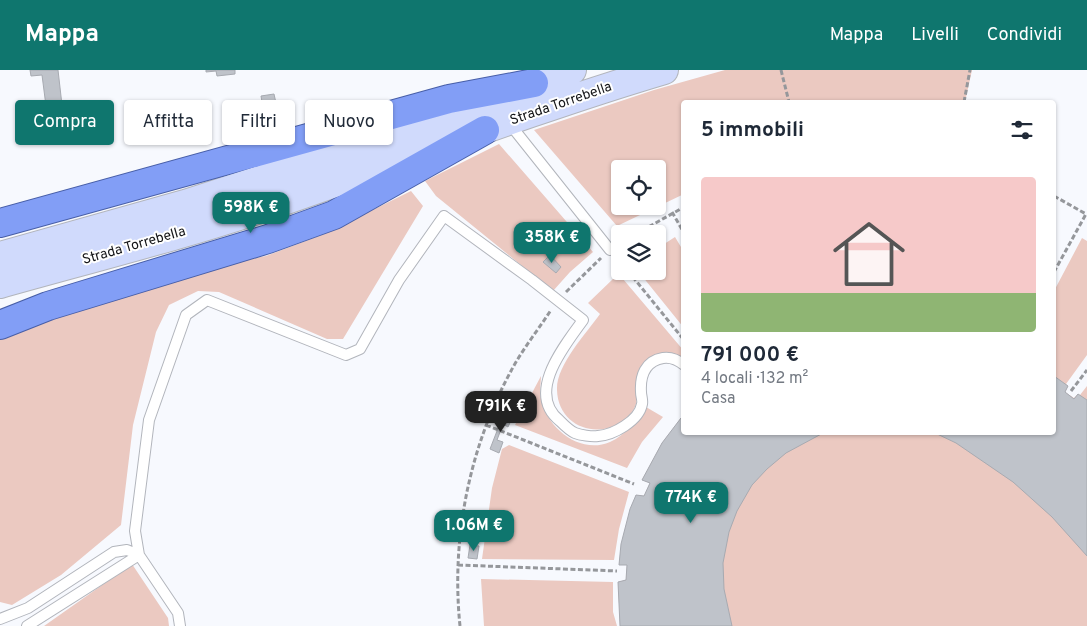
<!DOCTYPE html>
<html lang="it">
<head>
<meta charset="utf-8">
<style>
	:root { --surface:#fff; --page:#f6f6f7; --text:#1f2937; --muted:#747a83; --line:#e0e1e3; --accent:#0f766e }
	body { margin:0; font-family:Overpass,sans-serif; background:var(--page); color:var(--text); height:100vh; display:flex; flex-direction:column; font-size:19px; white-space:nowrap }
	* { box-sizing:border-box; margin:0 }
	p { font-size:16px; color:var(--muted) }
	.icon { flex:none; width:28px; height:28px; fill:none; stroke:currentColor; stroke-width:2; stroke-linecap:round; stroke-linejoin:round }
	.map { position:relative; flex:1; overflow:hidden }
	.details { position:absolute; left:681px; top:30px; width:375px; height:335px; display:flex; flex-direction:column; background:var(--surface); border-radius:5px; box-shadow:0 1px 4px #0004 }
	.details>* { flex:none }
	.hud { position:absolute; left:15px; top:30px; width:475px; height:45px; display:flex; gap:10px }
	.buttons { position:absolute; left:611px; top:90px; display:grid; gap:10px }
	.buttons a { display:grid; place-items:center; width:55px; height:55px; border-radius:5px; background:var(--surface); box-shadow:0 1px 4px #0004; font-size:25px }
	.price { position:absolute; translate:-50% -42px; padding:0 11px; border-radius:10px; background:var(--accent); color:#fff; font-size:16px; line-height:32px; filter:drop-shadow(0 1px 2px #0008) }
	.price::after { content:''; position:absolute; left:50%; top:30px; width:15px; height:11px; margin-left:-8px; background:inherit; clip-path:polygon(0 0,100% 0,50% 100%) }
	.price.selected { background:#222; color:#fff }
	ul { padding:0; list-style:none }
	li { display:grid; align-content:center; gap:10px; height:265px; padding:0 20px }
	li+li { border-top:1px solid var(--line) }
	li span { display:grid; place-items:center; height:155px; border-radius:5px; color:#555 }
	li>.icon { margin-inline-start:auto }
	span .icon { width:90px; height:90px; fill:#fffc; stroke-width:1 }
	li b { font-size:21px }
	h2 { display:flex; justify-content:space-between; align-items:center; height:60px; padding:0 20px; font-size:21px }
	.chip { padding:0 18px; border-radius:5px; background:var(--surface); box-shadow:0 1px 4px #0004; font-size:18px; line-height:45px }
	.chip.selected { background:var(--accent); color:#fff }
	header { display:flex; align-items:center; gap:30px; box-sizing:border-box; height:70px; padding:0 25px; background:var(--accent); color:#fff }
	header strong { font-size:24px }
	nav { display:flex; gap:28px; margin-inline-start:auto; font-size:18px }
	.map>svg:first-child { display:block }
	.green { fill:#ebc9c1; fill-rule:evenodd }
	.building { fill:#bfc3ca; stroke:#a7aab1 }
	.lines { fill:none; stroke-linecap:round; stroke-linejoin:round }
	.service-casing { stroke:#b2b5bc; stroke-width:12 }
	.secondary-casing { stroke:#b2b5bc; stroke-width:30 }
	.trunk-casing { stroke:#475ea7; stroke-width:30 }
	.path { stroke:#95979b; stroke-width:3; stroke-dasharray:5 2.5; stroke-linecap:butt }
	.service { stroke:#fff; stroke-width:10 }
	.secondary { stroke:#d0dafc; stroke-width:28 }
	.trunk { stroke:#829ef6; stroke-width:28 }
	.labels { text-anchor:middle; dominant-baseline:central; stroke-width:4; stroke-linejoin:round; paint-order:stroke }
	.street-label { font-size:14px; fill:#151619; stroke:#fff }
</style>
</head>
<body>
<header>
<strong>Mappa</strong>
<nav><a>Mappa</a><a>Livelli</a><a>Condividi</a></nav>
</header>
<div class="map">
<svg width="1087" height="556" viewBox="0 0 1087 556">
	<rect width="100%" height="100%" fill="#f7f9fe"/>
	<path class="green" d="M725,0H972L965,32H684V124L617,156L534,60L654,20ZM620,99H658V136H620Z
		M499,74L593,182L570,202L553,221L436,126L425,111Z
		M411,121L423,136L343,269H327L219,222L198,221L169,235L156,262L133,355L121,455L61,505L12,535L0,532V268L179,203L266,186L324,164Z
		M675,167L684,182V258L638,201H658V178Z
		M1082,168L1087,171V285L1066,314L1068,316L1065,322L1074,328L1078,324L1080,325L1087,316V556H620L618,512L626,510L627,495H619C622,470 627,447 636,425L644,426L650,413L642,410L662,373L681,348L684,350V362H1054V221Z
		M618,207L623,209L684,281V290H649C646,293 641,297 639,301C632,315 642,329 632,342C608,373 558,361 557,320C556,295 586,264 600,244L588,233L614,208Z
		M541,306C541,313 539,322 541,329C547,358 580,385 610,372C625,366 636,350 646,337L663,347L642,372L627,398L515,355Z
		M509,375L629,422L619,459L614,490L482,489L492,418L502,379Z
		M132,494L168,548L169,556H44Z
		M481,509L613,512V542L617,556H484Z"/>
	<path class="building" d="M30,0H58L66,70L44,72V70H40L35,37L46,36L42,5L31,6Z
		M206,0H235V4L217,6L216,1L206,2Z
		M274,24L278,42L264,44L261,26Z
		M320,37L323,43H325L326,50L310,54L307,51L308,41Z
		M550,185L561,197L556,203L543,192Z
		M1054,306L1068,316L1065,322L1074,329L1078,324L1087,330V486L1052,447L1013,412L956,373L933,362H1054Z
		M504,343L513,346L508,357L503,354L497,370L503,372L499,383L490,379Z
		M681,348L684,350V362H825L786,383L767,399L752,415L737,441L729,462L723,493L724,519L732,556H620L618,512L626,510L627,495H619L621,474L630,439L636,425L644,426L650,413L642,410L662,373Z
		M470,475L479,476L477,489L468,488Z"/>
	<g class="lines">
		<defs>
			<path id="service" d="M509,53L610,180
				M0,549L28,538L114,482L127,480L139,485
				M27,556L139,485
				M180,556L178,543L139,485L135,461L149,350L186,245L207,230L346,285L360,279L399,210L444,146L532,210L583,250C565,275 525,323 560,351C564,355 570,361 575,363C580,365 592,367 598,366C613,365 639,351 642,334C643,331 641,326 641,322C640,306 645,291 663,288C670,287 678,290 684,295"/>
			<path id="secondary" d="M0,186L185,134L263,109L572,0
				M0,214C92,188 185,165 275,134C405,89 533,39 664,0"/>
			<path id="trunk" d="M0,153L449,29L534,13
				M0,255L48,236L268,169L334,145L485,60"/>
		</defs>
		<use href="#service" class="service-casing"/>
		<use href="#secondary" class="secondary-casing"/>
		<use href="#trunk" class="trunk-casing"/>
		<path class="path" d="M781,0L789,32
			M964,32L970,0
			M1054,126L1086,144
			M672,142L684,163
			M636,164L684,137
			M628,201L684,270
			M1054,202L1086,144
			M566,222L601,188
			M1071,321L1087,300
			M486,355L634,414
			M458,495L617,501
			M460,556C451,469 469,378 511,301C522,280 538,260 551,240"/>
		<use href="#service" class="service"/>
		<use href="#secondary" class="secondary"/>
		<use href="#trunk" class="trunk"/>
	</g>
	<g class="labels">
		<g class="street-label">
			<text transform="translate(561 34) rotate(-19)">Strada Torrebella</text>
			<text transform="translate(134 176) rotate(-16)">Strada Torrebella</text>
		</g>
	</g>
</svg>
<div class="buttons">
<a><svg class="icon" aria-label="locate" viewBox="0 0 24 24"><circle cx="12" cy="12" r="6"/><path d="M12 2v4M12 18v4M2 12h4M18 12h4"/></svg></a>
<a><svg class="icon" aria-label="layers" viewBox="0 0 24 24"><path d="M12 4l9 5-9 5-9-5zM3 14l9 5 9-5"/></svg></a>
</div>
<b class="price" style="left:251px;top:164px">598K €</b>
<b class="price" style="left:552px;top:194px">358K €</b>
<b class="price selected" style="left:501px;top:363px">791K €</b>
<b class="price" style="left:691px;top:454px">774K €</b>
<b class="price" style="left:474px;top:482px">1.06M €</b>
<div class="hud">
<a class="chip selected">Compra</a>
<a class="chip">Affitta</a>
<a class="chip">Filtri</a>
<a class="chip">Nuovo</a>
</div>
<section class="details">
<h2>5 immobili<svg class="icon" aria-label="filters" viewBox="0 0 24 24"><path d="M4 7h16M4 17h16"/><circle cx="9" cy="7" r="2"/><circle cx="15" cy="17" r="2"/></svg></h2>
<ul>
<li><span style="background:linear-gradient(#f6c9c9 75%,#8fb573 0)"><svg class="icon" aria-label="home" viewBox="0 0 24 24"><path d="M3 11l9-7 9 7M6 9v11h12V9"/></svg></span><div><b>791 000 €</b><p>4 locali · 132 m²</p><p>Casa</p></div></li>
</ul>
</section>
</div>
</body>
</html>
